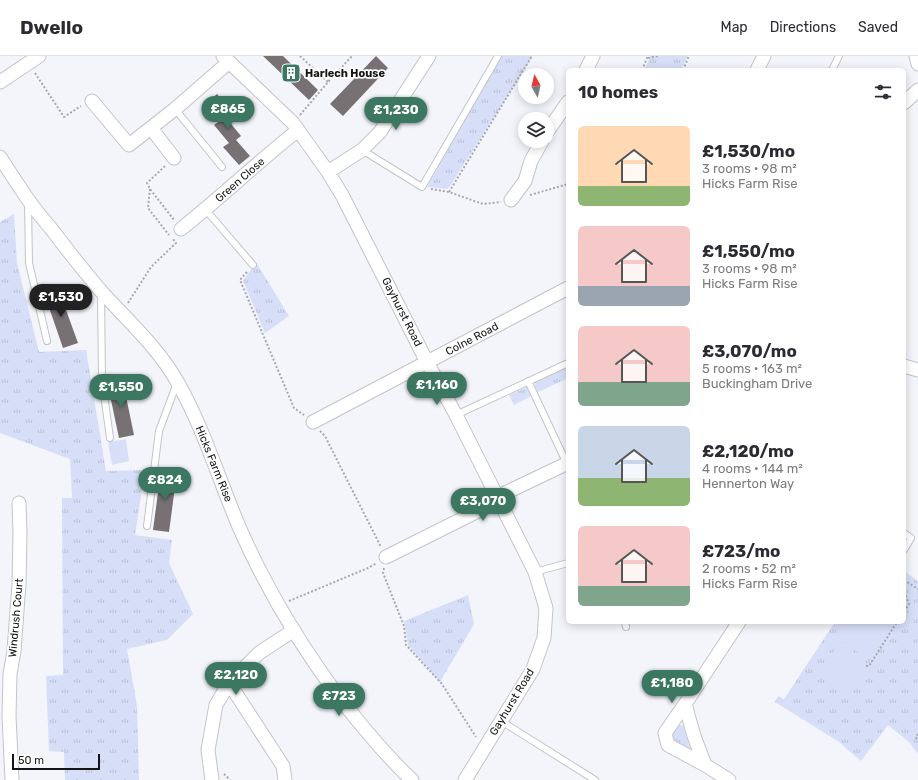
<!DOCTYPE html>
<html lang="en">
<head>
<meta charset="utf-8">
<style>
	:root { --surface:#fff; --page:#f7f7f7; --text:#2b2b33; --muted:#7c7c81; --line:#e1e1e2; --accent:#3c7762 }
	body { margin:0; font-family:Rubik,sans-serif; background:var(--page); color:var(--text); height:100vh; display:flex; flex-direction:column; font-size:15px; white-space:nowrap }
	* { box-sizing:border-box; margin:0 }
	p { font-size:13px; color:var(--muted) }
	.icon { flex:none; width:22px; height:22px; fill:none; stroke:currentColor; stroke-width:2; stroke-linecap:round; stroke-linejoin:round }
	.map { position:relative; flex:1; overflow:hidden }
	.details { position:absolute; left:566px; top:12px; width:340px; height:556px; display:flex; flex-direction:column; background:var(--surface); border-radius:6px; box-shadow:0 2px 10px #0003 }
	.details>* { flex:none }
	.needle { width:26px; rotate:352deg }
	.controls { position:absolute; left:518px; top:12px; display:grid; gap:8px }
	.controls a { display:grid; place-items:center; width:36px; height:36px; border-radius:50%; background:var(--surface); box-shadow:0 2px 10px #0003; font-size:20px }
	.scale { position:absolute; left:12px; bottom:10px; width:88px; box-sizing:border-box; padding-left:4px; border:2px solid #151517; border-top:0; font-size:11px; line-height:14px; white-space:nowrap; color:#151517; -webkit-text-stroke:3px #fff; paint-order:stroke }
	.price { position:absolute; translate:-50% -34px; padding:0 9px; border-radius:14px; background:var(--accent); color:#fff; font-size:13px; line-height:26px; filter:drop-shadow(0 1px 2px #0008) }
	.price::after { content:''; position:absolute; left:50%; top:24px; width:12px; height:9px; margin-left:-6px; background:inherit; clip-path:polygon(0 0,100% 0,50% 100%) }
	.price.current { background:#222; color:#fff }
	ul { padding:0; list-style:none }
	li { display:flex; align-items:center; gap:12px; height:100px; padding:0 12px }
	li span { display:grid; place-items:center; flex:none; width:112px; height:80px; border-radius:6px; color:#555 }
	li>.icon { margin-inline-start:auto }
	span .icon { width:48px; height:48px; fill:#fffc; stroke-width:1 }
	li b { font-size:17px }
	h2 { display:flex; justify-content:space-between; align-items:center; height:48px; padding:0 12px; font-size:17px }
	header { display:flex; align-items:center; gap:24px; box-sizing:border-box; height:56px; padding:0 20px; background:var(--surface); border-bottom:1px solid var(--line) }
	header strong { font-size:19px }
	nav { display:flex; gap:22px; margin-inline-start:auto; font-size:14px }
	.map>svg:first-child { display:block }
	.grass { fill:url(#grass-tufts) }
	.park { fill:#d7dff8 }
	.building { fill:#777174 }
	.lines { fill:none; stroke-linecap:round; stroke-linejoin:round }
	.lane-casing { stroke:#c2c4ca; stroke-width:8 }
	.street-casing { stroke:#c2c4ca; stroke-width:15 }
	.path { stroke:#a8a9ae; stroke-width:2; stroke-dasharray:2 2; stroke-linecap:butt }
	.lane { stroke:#fff; stroke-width:6 }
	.street { stroke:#fff; stroke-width:13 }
	.labels { text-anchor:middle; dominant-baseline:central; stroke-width:3.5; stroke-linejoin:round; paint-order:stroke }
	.poi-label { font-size:11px; font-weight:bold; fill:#151517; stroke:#fff; text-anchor:start }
	.street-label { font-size:11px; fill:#151517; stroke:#fff }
</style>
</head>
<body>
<header>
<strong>Dwello</strong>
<nav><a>Map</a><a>Directions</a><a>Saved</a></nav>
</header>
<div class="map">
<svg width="918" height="724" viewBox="0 0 918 724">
	<defs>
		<pattern id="grass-tufts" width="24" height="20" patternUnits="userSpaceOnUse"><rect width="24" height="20" fill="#d7dff8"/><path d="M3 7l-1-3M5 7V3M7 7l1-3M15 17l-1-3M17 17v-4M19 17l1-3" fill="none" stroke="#b8bed4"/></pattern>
	</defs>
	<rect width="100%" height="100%" fill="#f3f5fb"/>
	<path class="grass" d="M501,0H533L448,133L427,131Z
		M650,0H688L681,14H644L649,4Z
		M14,158L17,207L39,296L86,294L106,415L145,414L135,479L172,484L169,507L193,558L167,584L127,593L137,650L139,724H65L64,696L49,695L46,620L63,619L62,442H72L70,403L0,377V166Z
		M256,206L289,260L265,277L243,225Z
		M568,311V322L538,336L535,330V326Z
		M527,331L533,339L514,349L509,339Z
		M904,515L918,525V698L909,686L888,669L861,705L839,686L775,646L778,640L784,643L835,566H904Z
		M468,539L474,568L440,626L408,589L404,565Z
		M678,668L683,670L690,692L689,694L669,683L667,674Z"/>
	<path class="park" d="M126,383L129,405L112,409L108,386Z
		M851,566H892L867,602L839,584Z
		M837,590L865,608L866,612L851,637L820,617Z"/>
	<path class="building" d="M263,0H283L318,34L309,44Z
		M376,0L388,12L343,60L330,48Z
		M217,38L233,57L227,63L241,80L236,84L250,100L239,109L223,91L229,87L214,69L221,64L207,47Z
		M58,232L78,287L63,292L44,237Z
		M122,321L134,379L119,382L107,325Z
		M161,414L177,416L169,476L153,474Z"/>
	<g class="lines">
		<defs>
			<path id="lane" d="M832,14L839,0
				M175,53L222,111
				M362,94L422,131L498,0
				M28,147L29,207L47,285
				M205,153L253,209
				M101,238L102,324L110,382
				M528,325L567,408
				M456,359L568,307
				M147,470L159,375L177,327
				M904,477L911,482L904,494
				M535,516L568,507
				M625,566L626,571
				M501,665L595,724"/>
			<path id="street" d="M223,0L293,67L328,116L342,139L427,306L456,359L535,516L546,552L544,582L533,613L465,724
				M916,0L918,8
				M586,14L593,0
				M757,14L764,0
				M0,26L39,0
				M92,45L129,89L175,53L229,6
				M904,47L918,34
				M151,72L174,102
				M547,76L568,46
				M0,101C9,115 18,129 27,142C35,154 44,164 53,175C68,195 84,215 100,234C127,264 158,291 178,327C204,373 219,424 240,473C267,534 302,592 342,645C364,673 386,700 412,724
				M328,116L362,94L380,76L429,0
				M511,144L525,125L531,105L542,85
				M181,173C221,141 258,106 298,74
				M904,310L918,314
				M313,366L568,232
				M386,501L494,447L501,439L568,407
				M229,627L283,710L285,724
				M685,648L665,677L668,689L705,709
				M12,724L9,660L10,618L14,595L19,528L20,476L19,447
				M212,724L208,694L216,649L229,627L259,597L294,574
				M729,724L705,709L694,680L685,648L739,566"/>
		</defs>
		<use href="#lane" class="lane-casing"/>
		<use href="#street" class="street-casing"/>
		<path class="path" d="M300,0L328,26
			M648,2L658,0
			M642,14L648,0
			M683,14L689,0
			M35,17L64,61L81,50
			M300,59L328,26L352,0
			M165,110L147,127L150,133L174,164
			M150,133L148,152L169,179
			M431,133L449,136L483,148L501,146
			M449,136L532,0
			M530,139L568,128
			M247,216L240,224L294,352L304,359
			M128,247L151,211L176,187L172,182
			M320,375L325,380L381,491
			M384,512L383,517L404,570L406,589L442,628L476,681
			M904,524L918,533
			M904,536L909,548L904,556
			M289,545L368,512L377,507
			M866,610H869L897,566
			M918,678L916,682L918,683
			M224,718L230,724"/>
		<use href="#lane" class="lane"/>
		<use href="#street" class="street"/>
	</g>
	<defs>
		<symbol id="building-square" viewBox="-11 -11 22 22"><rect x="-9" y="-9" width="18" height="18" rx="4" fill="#3c7762" stroke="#fff"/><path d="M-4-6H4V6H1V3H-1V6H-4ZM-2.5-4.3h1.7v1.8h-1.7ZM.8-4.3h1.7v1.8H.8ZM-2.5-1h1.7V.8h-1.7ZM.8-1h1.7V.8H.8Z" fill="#fff"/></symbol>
	</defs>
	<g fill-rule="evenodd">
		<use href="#building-square" x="280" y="6" width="22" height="22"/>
	</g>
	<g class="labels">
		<g class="poi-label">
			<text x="305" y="17">Harlech House</text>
		</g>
		<g class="street-label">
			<text transform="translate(240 124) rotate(-41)">Green Close</text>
			<text transform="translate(402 256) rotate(63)">Gayhurst Road</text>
			<text transform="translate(472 283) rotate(-28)">Colne Road</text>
			<text transform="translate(214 408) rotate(68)">Hicks Farm Rise</text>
			<text transform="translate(16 562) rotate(-85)">Windrush Court</text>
			<text transform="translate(512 646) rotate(-59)">Gayhurst Road</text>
		</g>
	</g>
</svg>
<div class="controls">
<a><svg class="needle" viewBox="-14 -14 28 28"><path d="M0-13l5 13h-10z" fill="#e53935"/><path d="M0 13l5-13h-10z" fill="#7c7c81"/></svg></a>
<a><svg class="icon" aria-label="layers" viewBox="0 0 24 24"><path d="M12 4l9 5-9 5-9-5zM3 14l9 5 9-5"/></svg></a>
</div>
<div class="scale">50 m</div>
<b class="price" style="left:228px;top:74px">£865</b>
<b class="price" style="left:396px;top:75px">£1,230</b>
<b class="price current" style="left:61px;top:262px">£1,530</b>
<b class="price" style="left:437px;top:350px">£1,160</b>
<b class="price" style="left:121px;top:352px">£1,550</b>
<b class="price" style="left:165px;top:445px">£824</b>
<b class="price" style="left:483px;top:466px">£3,070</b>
<b class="price" style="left:236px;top:640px">£2,120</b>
<b class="price" style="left:672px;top:648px">£1,180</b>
<b class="price" style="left:339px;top:661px">£723</b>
<section class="details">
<h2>10 homes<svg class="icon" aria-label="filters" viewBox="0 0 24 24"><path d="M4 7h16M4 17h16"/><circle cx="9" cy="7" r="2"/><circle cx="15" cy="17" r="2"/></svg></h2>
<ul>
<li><span style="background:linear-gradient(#ffd9b3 75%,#8fb573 0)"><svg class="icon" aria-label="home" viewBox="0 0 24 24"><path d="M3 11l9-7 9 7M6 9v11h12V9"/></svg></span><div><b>£1,530/mo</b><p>3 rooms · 98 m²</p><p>Hicks Farm Rise</p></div></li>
<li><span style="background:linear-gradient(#f6c9c9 75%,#9aa5b1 0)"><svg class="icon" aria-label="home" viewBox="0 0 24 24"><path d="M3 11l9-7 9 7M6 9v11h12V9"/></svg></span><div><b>£1,550/mo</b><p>3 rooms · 98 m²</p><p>Hicks Farm Rise</p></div></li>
<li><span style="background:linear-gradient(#f6c9c9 70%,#7fa58c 0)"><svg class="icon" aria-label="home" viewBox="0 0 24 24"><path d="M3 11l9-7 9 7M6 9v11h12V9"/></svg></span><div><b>£3,070/mo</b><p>5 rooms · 163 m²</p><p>Buckingham Drive</p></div></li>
<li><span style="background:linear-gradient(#c9d6e8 65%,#8fb573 0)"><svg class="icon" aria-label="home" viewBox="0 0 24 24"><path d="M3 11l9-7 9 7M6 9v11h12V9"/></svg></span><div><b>£2,120/mo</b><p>4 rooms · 144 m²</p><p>Hennerton Way</p></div></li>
<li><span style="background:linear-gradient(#f6c9c9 75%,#7fa58c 0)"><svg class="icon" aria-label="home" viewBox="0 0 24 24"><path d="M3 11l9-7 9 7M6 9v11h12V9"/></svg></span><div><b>£723/mo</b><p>2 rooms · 52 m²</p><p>Hicks Farm Rise</p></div></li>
</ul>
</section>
</div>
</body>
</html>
